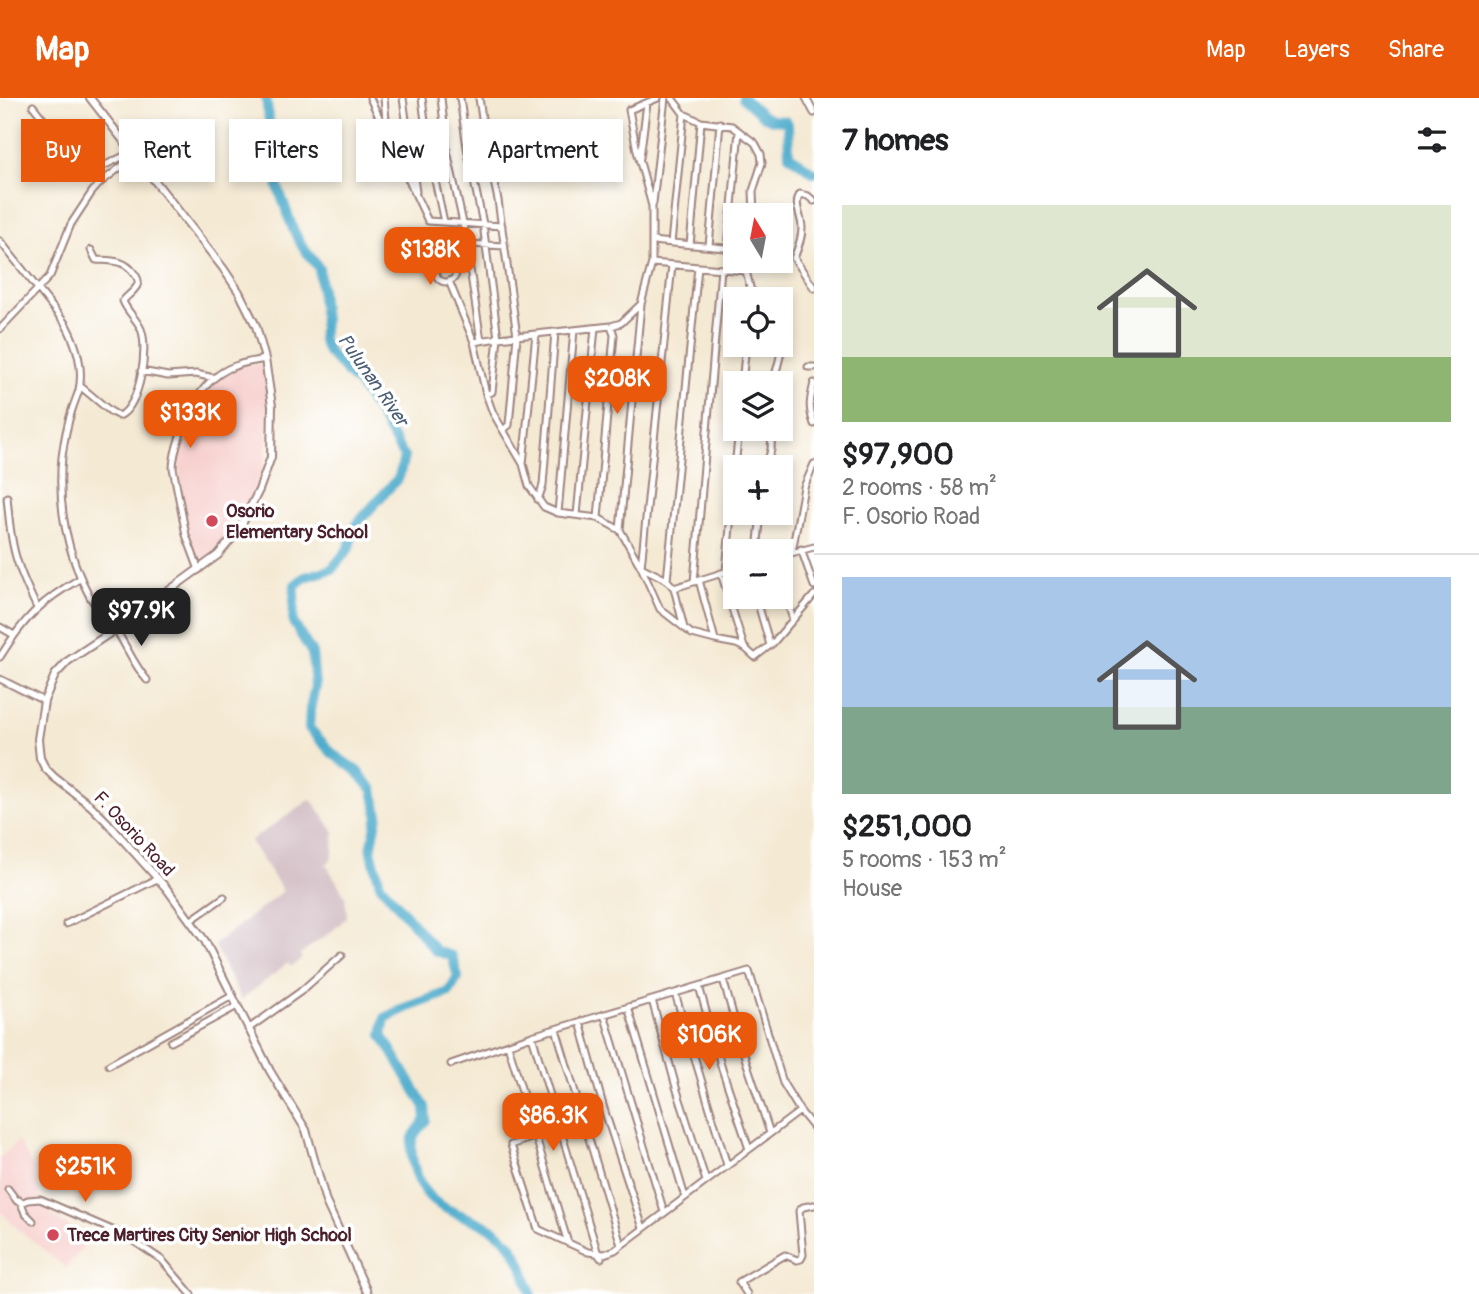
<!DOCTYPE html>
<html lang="en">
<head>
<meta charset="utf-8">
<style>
	:root { --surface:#fff; --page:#f6f6f6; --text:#202124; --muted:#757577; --line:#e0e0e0; --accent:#ea580c }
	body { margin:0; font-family:Pangolin,sans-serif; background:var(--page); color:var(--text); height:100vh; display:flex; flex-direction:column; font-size:26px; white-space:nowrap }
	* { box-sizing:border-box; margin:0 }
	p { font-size:23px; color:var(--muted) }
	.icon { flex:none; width:38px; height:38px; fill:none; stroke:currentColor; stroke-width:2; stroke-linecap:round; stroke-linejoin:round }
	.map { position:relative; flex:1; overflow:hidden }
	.details { display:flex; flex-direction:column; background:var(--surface); width:665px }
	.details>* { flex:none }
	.top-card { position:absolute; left:21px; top:21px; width:665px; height:63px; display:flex; gap:14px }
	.needle { width:46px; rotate:350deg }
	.buttons { position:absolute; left:723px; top:105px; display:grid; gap:14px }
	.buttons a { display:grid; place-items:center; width:70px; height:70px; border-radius:0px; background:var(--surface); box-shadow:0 4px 10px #0003; font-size:35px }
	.price { position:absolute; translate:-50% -60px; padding:0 16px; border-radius:14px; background:var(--accent); color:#fff; font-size:23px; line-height:46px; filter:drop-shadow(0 2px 4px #0008) }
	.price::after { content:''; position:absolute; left:50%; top:42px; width:21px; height:16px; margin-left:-10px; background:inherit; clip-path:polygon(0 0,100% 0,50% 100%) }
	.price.current { background:#222; color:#fff }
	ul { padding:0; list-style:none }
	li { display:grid; align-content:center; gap:14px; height:371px; padding:0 28px }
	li+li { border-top:2px solid var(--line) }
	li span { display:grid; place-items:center; height:217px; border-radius:0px; color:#555 }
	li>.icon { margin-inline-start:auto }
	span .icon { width:126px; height:126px; fill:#fffc; stroke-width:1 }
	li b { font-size:30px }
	h2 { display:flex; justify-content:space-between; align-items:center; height:84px; padding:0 28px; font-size:30px }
	.pill { padding:0 24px; border-radius:0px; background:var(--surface); box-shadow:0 4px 10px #0003; font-size:24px; line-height:63px }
	.pill.current { background:var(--accent); color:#fff }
	header { display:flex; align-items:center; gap:42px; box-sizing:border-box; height:98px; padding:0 35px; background:var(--accent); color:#fff }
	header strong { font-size:33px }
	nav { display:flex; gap:38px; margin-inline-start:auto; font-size:24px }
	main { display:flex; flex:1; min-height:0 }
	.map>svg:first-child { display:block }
	.built { fill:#f7d0ce }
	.industrial { fill:#d2bec4 }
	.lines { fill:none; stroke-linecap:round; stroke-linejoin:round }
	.river { stroke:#4eaccc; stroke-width:10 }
	.minor-casing { stroke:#9f847f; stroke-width:9 }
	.tertiary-casing { stroke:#9f847f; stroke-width:10 }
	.minor { stroke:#fff; stroke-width:5 }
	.tertiary { stroke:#fff; stroke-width:6 }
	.poi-dot { fill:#d1495b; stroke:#fff; stroke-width:2.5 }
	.labels { text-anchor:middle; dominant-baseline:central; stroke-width:7; stroke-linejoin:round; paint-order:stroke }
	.poi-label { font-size:18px; font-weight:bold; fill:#4a1f2b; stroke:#fff; text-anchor:start }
	.street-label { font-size:18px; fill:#4a1f2b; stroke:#fff }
	.water-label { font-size:19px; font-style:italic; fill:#4c5e73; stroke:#fff }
</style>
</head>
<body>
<header>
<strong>Map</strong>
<nav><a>Map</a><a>Layers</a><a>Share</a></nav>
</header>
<main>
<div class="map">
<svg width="814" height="1196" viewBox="0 0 814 1196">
	<rect width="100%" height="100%" fill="#fff"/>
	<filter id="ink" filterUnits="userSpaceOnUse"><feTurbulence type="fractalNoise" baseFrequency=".0143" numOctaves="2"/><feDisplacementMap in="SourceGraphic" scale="14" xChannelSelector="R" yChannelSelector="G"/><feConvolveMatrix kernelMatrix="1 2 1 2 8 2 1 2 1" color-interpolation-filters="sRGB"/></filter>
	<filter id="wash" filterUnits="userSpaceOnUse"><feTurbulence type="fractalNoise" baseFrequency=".00686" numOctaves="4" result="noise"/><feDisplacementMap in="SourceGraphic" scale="28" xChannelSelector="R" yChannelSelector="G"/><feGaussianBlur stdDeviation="1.57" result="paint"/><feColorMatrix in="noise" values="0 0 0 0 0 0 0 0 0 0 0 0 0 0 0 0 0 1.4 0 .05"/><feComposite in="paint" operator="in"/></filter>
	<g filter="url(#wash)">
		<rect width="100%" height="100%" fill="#f4e9d3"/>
		<path class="built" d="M263,266L268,300L267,340L266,359L259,382L236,433L198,467L181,412L179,358L194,310L210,288L224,275L242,267Z
			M18,1043L33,1069L40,1101L37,1105L88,1143L66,1170L18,1131L0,1113V1060Z"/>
		<path class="industrial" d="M311,701L334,734L333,755L330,763L326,766L345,798L347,819L331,834L300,856L302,860L291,869L288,865L241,902L214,847L283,793L250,743Z"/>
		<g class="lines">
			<path class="river" d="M266,0L278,89L293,131L302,148L319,170L324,224L322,240L328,254L360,288L377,313L404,359L399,379L354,429L349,450L332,471L305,479L295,487L293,524L312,555L315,588L310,612L309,630L333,656L357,673L373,692L378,717L371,752L380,786L436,853L452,858L458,879L449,894L408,909L385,920L382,937L425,1009L426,1022C422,1027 415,1034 413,1040C410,1049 412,1062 415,1072C429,1123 475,1111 506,1142C520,1156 525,1177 531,1196
				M743,0L763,18L772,22L785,23L788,27L789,57L814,75"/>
		</g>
	</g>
	<g filter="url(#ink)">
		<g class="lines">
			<defs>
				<path id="minor" d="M370,0L428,123L502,128
					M384,0L387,32
					M403,0L416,94
					M422,0L429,55L444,124
					M441,0L447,53L463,125L481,243
					M460,0L467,50L483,126L498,240L492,294L486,296
					M479,0L486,47L498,102L517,238L509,327L503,332
					M672,0L684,16L701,24L732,28L755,45L761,56L762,65L753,93L754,117
					M806,0L814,15
					M33,8L84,72L91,74L124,58L130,61
					M640,60L647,5
					M814,103L808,98L800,96C793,107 802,118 802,130C802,141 798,150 794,160L814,190
					M653,105L665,0
					M0,143L65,225C76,245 84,268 79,292C77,299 74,305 72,312C67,327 64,343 62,359C57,406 67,457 90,499C97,511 109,520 116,532C127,549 134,567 147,582
					M652,143L735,151
					M433,144L505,148
					M671,145L684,16
					M690,147L701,24
					M709,148L720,25
					M728,150L739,33
					M436 174a10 10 0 1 1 20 0a10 10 0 1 1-20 0Z
					M652,165L746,173L751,193L769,201
					M672,167L641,469L667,482L674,490L735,471
					M746,173L748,163
					M449,183L474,244L486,296L493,315L523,366L529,388L544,409L558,415L598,420L620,432L641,469L660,511L692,536L715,542L736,546L745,550L755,559L773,545L814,497
					M0,231L50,178L71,126L92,94L100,85L135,58
					M474,244L498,240L611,228L621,225L641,206L652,165V108L637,53L629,12L658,0
					M808,269H814
					M141,273L168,278L196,276L214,280
					M742,285L746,247
					M773,285C777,268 785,250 780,233
					M814,285C810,302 808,309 814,326
					M80,288L110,313L119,318C140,310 149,250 141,231C137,221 127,214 123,203C127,197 137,192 138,185C139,181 136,178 134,175C124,161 110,163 96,162L91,152
					M523,366L536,236
					M735,369L739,331
					M766,369L771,352L772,331
					M7,399C9,419 10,439 16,459C21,477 29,493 37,510
					M538,402L543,387L555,234
					M558,415L574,232
					M577,417L595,230
					M598,420L614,237L611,228
					M620,432L641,206
					M801,451L814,488
					M757,453L761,415
					M792,454L804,389L814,366
					M780,458L814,449
					M199,472L186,437L173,370C173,357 178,344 182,332C191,305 208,276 238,267C246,264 256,263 265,261
					M726,474L735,371
					M721,475L744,549
					M780,480L793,522
					M667,482L698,169
					M699,482L715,542
					M694,484L721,171
					M674,490L684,530
					M756,499L770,547
					M0,529L14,537
					M0,559C24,520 41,503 81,480
					M0,581L44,603
					M190,823L224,799
					M66,826L157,781
					M723,881L746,963L770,1035
					M699,888L722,971L749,1051
					M675,895L727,1067
					M652,902L676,989L706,1083
					M628,909L685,1099
					M604,916L664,1114
					M580,924L604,1011L643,1130
					M248,931L300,894L342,857
					M556,931L621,1147
					M532,938L598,1156L601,1160
					M171,944L237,908
					M508,947L568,1145
					M451,966L532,938L749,873L783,985L800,1013L814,1030
					M109,967L232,898
					M536,1038L511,1047L538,1131L588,1154L604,1156L615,1152L800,1013
					M8,1091L17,1103L19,1102L21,1105L28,1102L40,1101L126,1138L162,1162L191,1196
					M21,1105L25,1115L33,1123
					M747,1196L739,1184L785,1157L797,1162L801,1161L803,1157L799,1113L803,1109L814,1107"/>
				<path id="tertiary" d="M90,0L223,170L239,194L256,228L265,261L272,308L271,359L259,392L239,432L218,457L116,531L68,563L55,577L44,603L38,641L40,660L45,670L54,679L91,708L106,723L167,791L205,843L270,973L306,1032L326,1104L368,1196"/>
			</defs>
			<use href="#minor" class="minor-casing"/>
			<use href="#tertiary" class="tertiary-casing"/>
			<use href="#minor" class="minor"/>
			<use href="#tertiary" class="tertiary"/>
		</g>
	</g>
	<g class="poi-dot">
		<circle cx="212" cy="423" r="7"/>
		<circle cx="53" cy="1137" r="7"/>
	</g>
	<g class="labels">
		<g class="poi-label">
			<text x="226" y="413">Osorio<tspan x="226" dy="21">Elementary School</tspan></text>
			<text x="67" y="1137">Trece Martires City Senior High School</text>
		</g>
		<g class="street-label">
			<text transform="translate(134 736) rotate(47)">F. Osorio Road</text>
		</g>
		<g class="water-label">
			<text transform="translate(373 282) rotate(55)">Pulunan River</text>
		</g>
	</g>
</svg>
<div class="buttons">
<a><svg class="needle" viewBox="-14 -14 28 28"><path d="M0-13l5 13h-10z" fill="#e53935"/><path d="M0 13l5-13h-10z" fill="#757577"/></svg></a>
<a><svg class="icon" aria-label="locate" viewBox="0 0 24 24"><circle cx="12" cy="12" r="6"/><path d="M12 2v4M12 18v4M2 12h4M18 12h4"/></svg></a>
<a><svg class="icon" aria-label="layers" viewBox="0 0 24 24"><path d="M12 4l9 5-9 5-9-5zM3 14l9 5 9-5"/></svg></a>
<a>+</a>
<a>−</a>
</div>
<b class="price" style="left:430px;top:189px">$138K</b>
<b class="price" style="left:617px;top:318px">$208K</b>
<b class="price" style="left:190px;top:352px">$133K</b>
<b class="price current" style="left:141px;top:550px">$97.9K</b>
<b class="price" style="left:709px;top:974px">$106K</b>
<b class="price" style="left:553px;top:1055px">$86.3K</b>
<b class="price" style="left:85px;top:1106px">$251K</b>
<div class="top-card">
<a class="pill current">Buy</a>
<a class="pill">Rent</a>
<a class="pill">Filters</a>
<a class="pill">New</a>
<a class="pill">Apartment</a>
</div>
</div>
<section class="details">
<h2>7 homes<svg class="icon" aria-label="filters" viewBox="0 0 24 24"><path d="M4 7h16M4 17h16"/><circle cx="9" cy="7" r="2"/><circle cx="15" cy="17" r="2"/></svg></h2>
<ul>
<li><span style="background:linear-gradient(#dfe7d0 70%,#8fb573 0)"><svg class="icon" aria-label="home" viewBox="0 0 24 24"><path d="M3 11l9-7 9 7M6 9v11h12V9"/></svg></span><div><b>$97,900</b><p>2 rooms · 58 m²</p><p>F. Osorio Road</p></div></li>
<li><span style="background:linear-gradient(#a9c7e8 60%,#7fa58c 0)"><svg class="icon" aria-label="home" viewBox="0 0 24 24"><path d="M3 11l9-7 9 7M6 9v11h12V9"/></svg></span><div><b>$251,000</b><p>5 rooms · 153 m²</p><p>House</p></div></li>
</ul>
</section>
</main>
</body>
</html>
